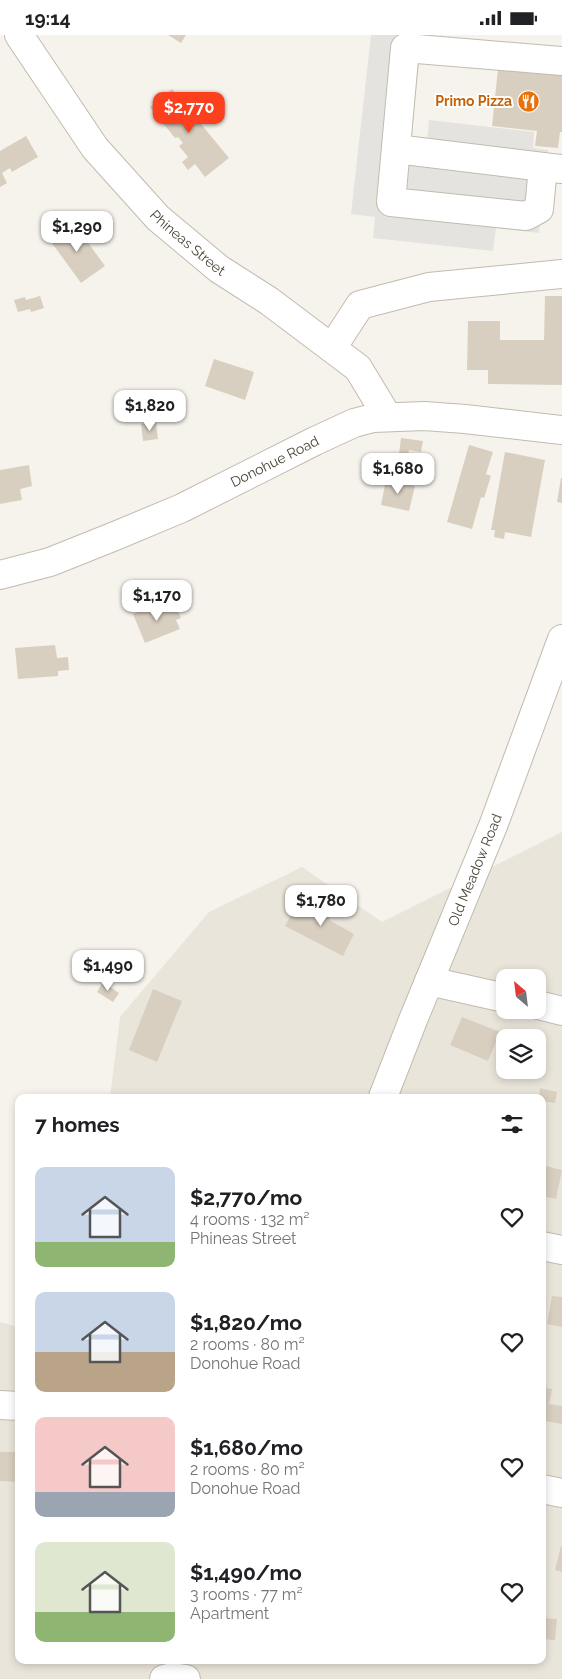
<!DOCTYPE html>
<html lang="en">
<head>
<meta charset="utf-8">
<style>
	:root { --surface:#fff; --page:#f6f6f6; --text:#202124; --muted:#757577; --accent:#fc3f1d }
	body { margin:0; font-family:Raleway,sans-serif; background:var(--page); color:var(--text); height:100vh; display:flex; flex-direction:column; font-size:19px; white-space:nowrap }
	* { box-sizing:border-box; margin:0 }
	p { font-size:16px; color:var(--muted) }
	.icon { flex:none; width:28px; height:28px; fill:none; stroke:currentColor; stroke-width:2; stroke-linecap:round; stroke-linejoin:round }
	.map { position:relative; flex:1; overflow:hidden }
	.drawer { position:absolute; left:15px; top:1059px; width:531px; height:570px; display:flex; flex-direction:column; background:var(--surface); border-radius:10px; box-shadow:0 2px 8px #0003 }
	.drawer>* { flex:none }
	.needle { width:32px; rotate:332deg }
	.buttons { position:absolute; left:496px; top:934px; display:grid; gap:10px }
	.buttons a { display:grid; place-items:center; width:50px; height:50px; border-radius:10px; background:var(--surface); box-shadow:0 2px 8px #0003; font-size:25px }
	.price { position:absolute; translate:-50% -42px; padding:0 11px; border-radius:10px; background:#fff; color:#222; font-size:16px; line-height:32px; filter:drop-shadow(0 1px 2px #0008) }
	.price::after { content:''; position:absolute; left:50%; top:30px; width:15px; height:11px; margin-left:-8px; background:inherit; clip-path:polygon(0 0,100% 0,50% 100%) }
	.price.current { background:var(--accent); color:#fff }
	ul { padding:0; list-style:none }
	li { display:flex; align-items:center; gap:15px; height:125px; padding:0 20px }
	li span { display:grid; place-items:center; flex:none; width:140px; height:100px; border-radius:10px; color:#555 }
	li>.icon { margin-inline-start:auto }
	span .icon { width:60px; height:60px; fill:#fffc; stroke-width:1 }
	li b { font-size:21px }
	h2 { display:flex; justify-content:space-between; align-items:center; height:60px; padding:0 20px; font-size:21px }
	.status { display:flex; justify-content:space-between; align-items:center; height:35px; padding:0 25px; background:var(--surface); direction:ltr }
	.status svg { height:14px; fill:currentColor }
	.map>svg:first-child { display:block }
	.residential { fill:#eae5da; fill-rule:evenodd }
	.parking { fill:#e5e3e0 }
	.building { fill:#d8cfc1 }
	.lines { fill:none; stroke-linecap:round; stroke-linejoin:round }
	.minor-casing { stroke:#c2bbae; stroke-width:30 }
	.minor { stroke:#fff; stroke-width:28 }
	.labels { text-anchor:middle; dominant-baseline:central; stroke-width:4; stroke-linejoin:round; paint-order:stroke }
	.food-label { font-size:14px; font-weight:bold; fill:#c56008; stroke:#fff; text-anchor:end }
	.street-label { font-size:14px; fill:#4b4439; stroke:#fff }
</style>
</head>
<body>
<div class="status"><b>19:14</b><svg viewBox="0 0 49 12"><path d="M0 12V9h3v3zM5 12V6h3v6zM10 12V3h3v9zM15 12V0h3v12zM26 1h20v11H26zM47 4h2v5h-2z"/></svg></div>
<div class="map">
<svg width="562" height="1644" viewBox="0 0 562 1644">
	<rect width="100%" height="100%" fill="#f6f3ec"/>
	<path class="residential" d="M562,797V1644H0V1287L19,1292V1625H542V1062H110L120,982L209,877L302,832L382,887ZM505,942H538V975H505ZM505,1002H538V1035H505Z"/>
	<path class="parking" d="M371,0H422L411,105L427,107L429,85L534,97L533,113L548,115L539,198L496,193L493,216L373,203L375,182L351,179Z"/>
	<path class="building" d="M168,0H186L181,8Z
		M511,27L541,38L562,40V97H560L558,113L535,111L537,96L492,91L498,34L509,36Z
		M172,54L229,123L205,142L195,129L188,135L182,127L188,122L179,111L183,108L178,102L175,103L150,72Z
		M26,101L38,122L12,137L10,133L2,138L7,148L0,152V116Z
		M73,187L105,231L81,248L49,204Z
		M40,261L44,273L31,277L30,274L18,277L14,265L25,262L26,265Z
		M545,261H562V350L488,349V335H467L468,286H500V305H544Z
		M214,324L254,337L245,365L205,351Z
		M156,387L158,404L143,406L141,389Z
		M401,403L423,406L421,417L409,415L408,421L399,419Z
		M469,410L493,417L486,439L491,441L484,463L481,462L472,494L447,487Z
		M505,417L545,425L531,502L505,497L504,504L494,502L495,495H491Z
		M29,430L32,451L20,454L22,465L0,469V435Z
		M561,443H562V468L557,467Z
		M386,445L415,451L409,476L381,470Z
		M170,569L173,576L177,574L181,583L176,585L180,594L145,608L133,579L149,573L150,577Z
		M55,610L57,623L68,622L69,635L58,636V641L18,644L15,613Z
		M321,862L337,870L329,885L354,899L343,921L285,891L296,870L313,879Z
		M103,947L119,958L113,967L97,957Z
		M153,954L182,966L157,1027L129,1015Z
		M462,982L500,997L488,1026L450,1010Z
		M540,1053L557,1057L555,1068L542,1066V1062H539Z
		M542,1130L562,1135L556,1164L542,1161Z
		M552,1261L562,1262V1292L547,1289Z
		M542,1352L552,1354L549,1369L562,1371V1389L546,1386L543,1399Z
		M0,1417H19V1447L0,1446Z
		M561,1511L562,1512V1537L555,1535Z
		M542,1583L557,1584L555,1605L542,1604Z"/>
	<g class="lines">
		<defs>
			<g id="minor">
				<path id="s1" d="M19,0L95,113L158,183L219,234L269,266L358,333L387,381"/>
				<path d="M562,26L405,13L391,167L526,181L539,174L543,132L562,134"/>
				<path d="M396,114L543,132"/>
				<path d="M332,313L360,270L429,252L562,239"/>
				<path id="s2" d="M0,540L50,527L115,501L182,473L315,406L354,388L373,383L424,381L465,384L562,395"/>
				<path d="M429,946L505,963"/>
				<path d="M538,970L562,976"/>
				<path id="s3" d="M383,1062L413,985L493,791L562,604"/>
				<path d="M542,1211L562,1215"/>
				<path d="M0,1370L19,1371"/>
				<path d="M542,1454L562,1458"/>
				<path d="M164,1644L172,1642L186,1644"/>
			</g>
		</defs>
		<use href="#minor" class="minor-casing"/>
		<use href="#minor" class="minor"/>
	</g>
	<defs>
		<symbol id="restaurant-disc" viewBox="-11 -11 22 22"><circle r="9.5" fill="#e8710a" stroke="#fff"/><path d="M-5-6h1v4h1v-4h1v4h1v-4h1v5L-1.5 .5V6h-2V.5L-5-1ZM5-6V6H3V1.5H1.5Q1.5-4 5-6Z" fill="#fff"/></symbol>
	</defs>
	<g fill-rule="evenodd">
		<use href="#restaurant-disc" x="516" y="54" width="25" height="25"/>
	</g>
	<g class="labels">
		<g class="food-label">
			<text x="512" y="66">Primo Pizza</text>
		</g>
		<g class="street-label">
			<text stroke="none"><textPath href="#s1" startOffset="269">Phineas Street</textPath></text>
			<text stroke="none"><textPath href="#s2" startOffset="298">Donohue Road</textPath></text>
			<text stroke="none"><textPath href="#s3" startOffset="245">Old Meadow Road</textPath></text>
		</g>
	</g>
</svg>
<div class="buttons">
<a><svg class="needle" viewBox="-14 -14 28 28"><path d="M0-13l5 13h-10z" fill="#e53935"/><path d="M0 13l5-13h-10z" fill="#757577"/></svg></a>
<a><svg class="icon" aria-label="layers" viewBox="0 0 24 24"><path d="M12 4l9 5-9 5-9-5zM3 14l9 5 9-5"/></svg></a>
</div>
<b class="price current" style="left:189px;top:99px">$2,770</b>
<b class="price" style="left:77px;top:218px">$1,290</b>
<b class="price" style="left:150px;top:397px">$1,820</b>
<b class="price" style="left:398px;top:460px">$1,680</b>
<b class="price" style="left:157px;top:587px">$1,170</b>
<b class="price" style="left:321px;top:892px">$1,780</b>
<b class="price" style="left:108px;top:957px">$1,490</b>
<section class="drawer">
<h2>7 homes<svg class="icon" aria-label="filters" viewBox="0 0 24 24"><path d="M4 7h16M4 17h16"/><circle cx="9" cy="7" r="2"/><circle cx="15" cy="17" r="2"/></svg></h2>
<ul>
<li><span style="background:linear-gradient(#c9d6e8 75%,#8fb573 0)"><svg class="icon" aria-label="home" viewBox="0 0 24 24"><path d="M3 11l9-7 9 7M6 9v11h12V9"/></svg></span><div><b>$2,770/mo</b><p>4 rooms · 132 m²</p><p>Phineas Street</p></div><svg class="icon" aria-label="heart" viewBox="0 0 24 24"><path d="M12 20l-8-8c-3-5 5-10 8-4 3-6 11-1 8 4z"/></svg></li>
<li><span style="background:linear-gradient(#c9d6e8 60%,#b9a48a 0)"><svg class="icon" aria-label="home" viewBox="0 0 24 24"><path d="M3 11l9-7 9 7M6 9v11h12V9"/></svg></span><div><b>$1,820/mo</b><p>2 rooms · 80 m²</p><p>Donohue Road</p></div><svg class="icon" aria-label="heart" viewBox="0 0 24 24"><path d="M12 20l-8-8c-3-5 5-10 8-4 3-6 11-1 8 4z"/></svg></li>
<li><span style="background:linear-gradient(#f6c9c9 75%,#9aa5b1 0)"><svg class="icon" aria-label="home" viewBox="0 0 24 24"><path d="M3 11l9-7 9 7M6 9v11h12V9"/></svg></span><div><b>$1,680/mo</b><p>2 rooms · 80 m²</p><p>Donohue Road</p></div><svg class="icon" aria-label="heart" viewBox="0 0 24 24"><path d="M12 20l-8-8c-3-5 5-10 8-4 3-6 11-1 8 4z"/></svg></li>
<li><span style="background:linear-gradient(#dfe7d0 70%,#8fb573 0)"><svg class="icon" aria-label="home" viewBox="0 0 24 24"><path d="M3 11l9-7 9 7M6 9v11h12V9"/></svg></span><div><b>$1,490/mo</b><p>3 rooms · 77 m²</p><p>Apartment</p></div><svg class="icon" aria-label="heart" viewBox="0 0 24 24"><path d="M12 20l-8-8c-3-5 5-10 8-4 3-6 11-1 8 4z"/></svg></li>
</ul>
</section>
</div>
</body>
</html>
